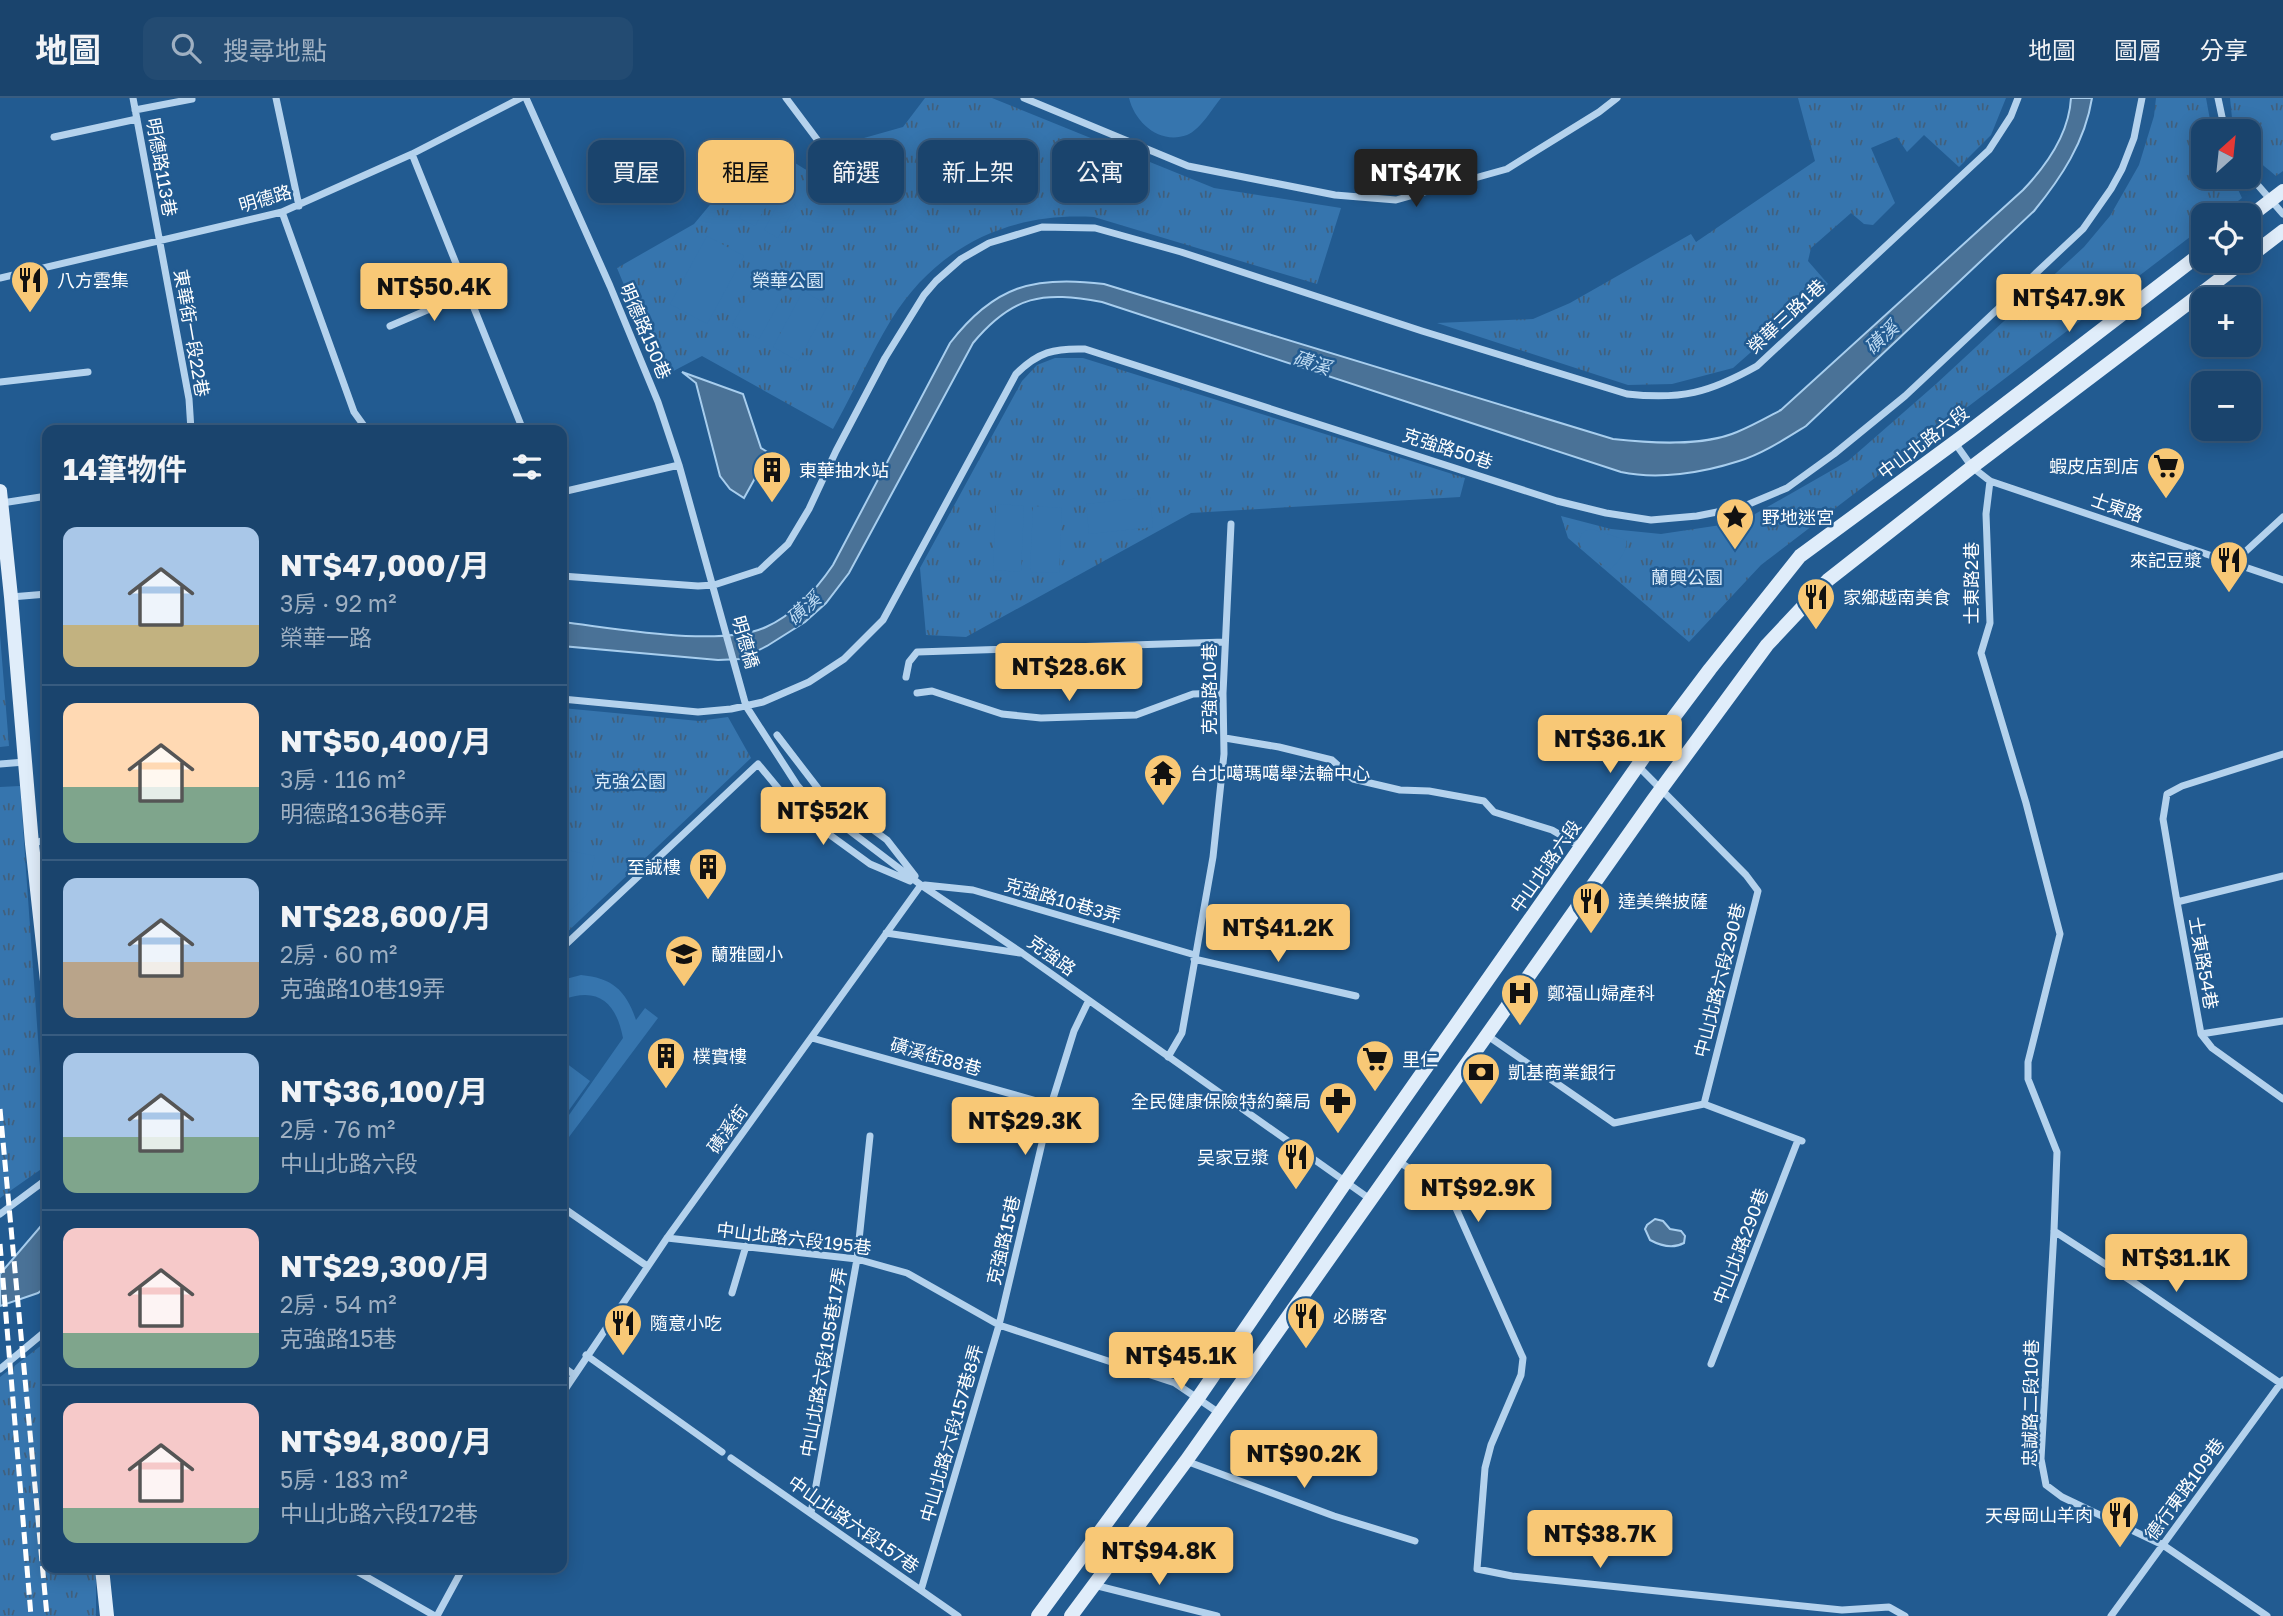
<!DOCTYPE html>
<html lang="zh-TW">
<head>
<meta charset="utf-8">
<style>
	:root { --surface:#1a446d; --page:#234b72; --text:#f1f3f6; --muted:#9fb0c2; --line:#385c80; --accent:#f8c876 }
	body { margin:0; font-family:"Golos Text","Noto Sans TC",sans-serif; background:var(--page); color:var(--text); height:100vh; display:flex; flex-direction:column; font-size:26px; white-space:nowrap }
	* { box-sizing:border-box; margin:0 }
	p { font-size:23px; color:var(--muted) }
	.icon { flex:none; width:38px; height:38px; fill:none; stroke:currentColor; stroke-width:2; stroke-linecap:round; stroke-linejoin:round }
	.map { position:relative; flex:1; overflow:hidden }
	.drawer { position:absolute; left:42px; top:327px; width:525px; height:1148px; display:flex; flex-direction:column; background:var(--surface); border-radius:14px; box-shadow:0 4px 18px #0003,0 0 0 2px var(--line) }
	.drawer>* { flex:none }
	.top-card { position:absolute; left:588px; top:42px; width:665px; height:63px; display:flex; gap:14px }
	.needle { width:46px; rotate:27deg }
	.fabs { position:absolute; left:2191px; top:21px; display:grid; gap:14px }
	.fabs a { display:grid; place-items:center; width:70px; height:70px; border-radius:14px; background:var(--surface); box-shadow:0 4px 18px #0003,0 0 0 2px var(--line); font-size:35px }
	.price { position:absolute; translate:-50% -60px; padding:0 16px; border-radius:7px; background:var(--accent); color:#111; font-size:23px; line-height:46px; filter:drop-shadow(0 2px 4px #0008) }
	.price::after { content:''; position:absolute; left:50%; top:42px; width:21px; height:16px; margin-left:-10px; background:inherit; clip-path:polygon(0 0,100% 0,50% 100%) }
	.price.active { background:#222; color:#fff }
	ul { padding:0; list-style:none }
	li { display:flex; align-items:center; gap:21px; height:175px; padding:0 21px }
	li+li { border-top:2px solid var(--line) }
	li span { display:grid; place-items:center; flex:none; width:196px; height:140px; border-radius:14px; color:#555 }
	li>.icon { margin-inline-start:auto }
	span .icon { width:84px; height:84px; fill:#fffc; stroke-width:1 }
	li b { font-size:30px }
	h2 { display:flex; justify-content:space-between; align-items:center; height:84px; padding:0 21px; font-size:30px }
	.pill { padding:0 24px; border-radius:14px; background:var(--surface); box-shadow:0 4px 18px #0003,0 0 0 2px var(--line); font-size:24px; line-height:63px }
	.pill.active { background:var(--accent); color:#111 }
	header { display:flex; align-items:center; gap:42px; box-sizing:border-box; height:98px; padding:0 35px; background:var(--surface); border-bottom:2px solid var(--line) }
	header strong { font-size:33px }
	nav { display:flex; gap:38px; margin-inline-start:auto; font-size:24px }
	.search { width:490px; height:63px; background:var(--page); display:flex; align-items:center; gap:18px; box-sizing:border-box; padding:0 24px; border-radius:14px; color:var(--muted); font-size:26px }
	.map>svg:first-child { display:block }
	.grass { fill:url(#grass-tufts) }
	.pitch { fill:#3675ae }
	.water { fill:#4a7297; stroke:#a8ceee; stroke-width:2 }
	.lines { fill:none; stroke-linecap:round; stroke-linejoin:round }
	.street { stroke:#b4d2ed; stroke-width:7 }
	.secondary { stroke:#e0edfa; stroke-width:14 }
	.rail { stroke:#fff; stroke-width:5; stroke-dasharray:12 5; stroke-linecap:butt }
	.labels { text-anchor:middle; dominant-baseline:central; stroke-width:5; stroke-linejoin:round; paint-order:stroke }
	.street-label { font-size:18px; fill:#fff; stroke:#225b91 }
	.poi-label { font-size:18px; fill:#fff; stroke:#225b91; text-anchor:start }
	.park-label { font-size:18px; fill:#d9eaf9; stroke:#225b91 }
	.water-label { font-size:19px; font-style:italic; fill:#c0dcf3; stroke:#225b91 }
</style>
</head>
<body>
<header>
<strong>地圖</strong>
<div class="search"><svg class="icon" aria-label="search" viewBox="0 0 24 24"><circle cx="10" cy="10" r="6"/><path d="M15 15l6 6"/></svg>搜尋地點</div>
<nav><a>地圖</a><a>圖層</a><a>分享</a></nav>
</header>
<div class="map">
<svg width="2283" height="1518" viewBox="0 0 2283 1518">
	<defs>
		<pattern id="grass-tufts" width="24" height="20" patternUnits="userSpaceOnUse" patternTransform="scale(1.75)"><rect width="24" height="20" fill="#3675ae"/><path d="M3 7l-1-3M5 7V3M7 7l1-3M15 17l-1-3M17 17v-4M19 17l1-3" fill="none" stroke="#41607d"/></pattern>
	</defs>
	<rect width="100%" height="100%" fill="#225b91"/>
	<path class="grass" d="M925,0H992L1214,90L1341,110L1317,186L1094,119C1009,114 937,148 891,222C870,257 853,295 833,331L702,258L662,279L617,170L694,126L744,66L787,59C823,87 851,89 864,40L903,29Z
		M1798,0H2006L1991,37L1959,69L1924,37L1907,54L1897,39L1871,50L1895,105L1873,127L1864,126L1851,115L1811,150L1808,163L1828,186L1733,270L1672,286L1628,287L1437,225L1533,221L1570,205L1691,136L1696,144L1815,63Z
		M2156,0H2206L2212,33H2203V79H2232L2242,100L2219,117H2203V129L1761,467L1689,544L1568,440L1561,418L1611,431L1661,436L1741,424L1848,363L1936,286L2084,149L2110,118L2139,67L2154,18Z
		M2230,0H2283V73L2276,78C2257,61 2249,61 2249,33H2237L2232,20Z
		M1055,260H1083L1465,380L1460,399L1191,415L966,539L926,537L920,470L1022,283L1037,267Z
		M0,537L9,648L0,649Z
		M562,610L699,623L728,619L751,660L562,839Z
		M20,688L47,1067L0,1100V689Z
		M47,1243V1470H96V1518H0V1279Z"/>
	<path class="pitch" d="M1129,0H1221C1212,11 1201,31 1187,37C1160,47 1135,25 1129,0Z
		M758,86L774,94L755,128L739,120Z
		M782,99L796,107L778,140L764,132Z
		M707,138L744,158L707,226L670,206Z
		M763,172L789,187L759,241L732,227Z
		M803,193L828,207L798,263L773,249Z
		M1150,399L1153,429L1089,436L1086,406Z
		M996,406L1024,408L1021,474L993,472Z
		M1033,408L1062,410L1059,475L1030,474Z
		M1592,431L1626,442C1628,454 1617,464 1610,472L1582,451L1579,443C1581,435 1584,432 1592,431Z
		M562,751L595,758L586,798L562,820Z
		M581,877C612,880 626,892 636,922L645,910L658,920L569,1039L562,1046V1027L623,940C616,904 598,888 562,902V882Z
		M562,962L590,983L567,1015L562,1011Z"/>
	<path class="water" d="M2071,0H2092C2085,44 2061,80 2034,113L1806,328C1785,341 1762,356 1739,363C1702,375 1658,382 1621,374L1102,204C1043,193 1013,197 973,245L849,475L826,505L805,524L767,548L741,561L718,562L562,548V524C614,530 720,550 766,529C795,516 816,492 833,467L950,245C994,188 1034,177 1104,186L1613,341C1649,345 1702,349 1737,334C1752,328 1766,320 1781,312L2023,92C2047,67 2069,36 2071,0Z
		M682,274L743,296L761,350L769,355L744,400L730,391L720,378L696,285Z
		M47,1121V1188L38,1195L0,1208V1176Z
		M1655,1121L1663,1123L1670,1131L1681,1133L1685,1138L1684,1145C1673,1151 1661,1148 1650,1142L1645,1131L1647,1127Z"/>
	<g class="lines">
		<path class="street" d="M133,0L189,301L191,332
			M276,0L299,108
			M526,0L610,188L658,304L679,367L746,608L797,687L812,704L921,787L1022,855L1370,1101
			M786,0L822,48
			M1024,0L1188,68L1335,97L1396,102L1507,71L1599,14L1617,0
			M2218,0L2225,33
			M135,12L192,1
			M54,39L137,21
			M412,56L523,332
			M2249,77L2283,116
			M282,114L354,314L367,332
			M0,180L282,114L412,56L521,0
			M390,228L467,195
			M0,284L88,274
			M1955,345L1972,369L1990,383L2283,482
			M1990,383L1986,416L1990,525L1981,555L2026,705L2060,836L2028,964V981L2057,1054L2054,1133L2041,1361L2046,1387L2062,1399L2163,1447L2267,1518
			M562,394L679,367
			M2,405L47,398
			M2233,465L2283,419
			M562,478L698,488L714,487L760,472L788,446L809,411L836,353L885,260L924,197L936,183L961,161L989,145L1042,129L1095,130L1181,154L1422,233L1627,296C1681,302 1709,295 1757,268L1989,52L2011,18L2018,0
			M11,499L47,496
			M906,579L909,564L917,554L1225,544
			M917,595L932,593L1002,616L1041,620L1136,617L1193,596L1223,595
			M562,601L698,614L731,611L763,604L809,584L844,561L883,522L1016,276C1038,254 1054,250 1085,251L1557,403L1606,415L1651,422L1697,418L1742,409L1787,390L1834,356L1905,298L2083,131L2111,91L2122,71L2134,40L2142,0
			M777,637L820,693L887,742L915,778
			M1225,640L1279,649L1332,662L1353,681L1400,692L1429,693L1484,703L1494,714L1552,732L1581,749
			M0,666L25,664
			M1638,668L1746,777L1758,793L1704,1006
			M32,746L47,741
			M2283,778L2177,804L2201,936L2212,950L2283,1001
			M925,787L973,792L1195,857
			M2177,804L2163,721L2167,696L2182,688L2283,656
			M886,835L1020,855
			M562,850L758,666L797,713L870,766L910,783
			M1194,861L1356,898
			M2201,936L2283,923
			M1488,938L1614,1025L1704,1006
			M812,940L1051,1007
			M1168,959L1182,935L1213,759L1224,656L1223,595L1231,426
			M1704,1006L1802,1043
			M1398,1063L1446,1095L1455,1108L1523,1260L1521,1277L1491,1347L1485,1370L1477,1471L1512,1478L1842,1512L1889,1509L1905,1518
			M562,1109L647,1168
			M0,1116L47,1081
			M2054,1133L2133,1184L2283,1287
			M667,1140L857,1161L907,1175L999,1227L1175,1285L1219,1315
			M732,1195L746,1148
			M586,1257L722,1354
			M1711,1266L1798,1042
			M562,1268L573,1276
			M0,1271L47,1232
			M562,1296L667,1140L921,787
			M731,1360L958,1518
			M1186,1363L1334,1418L1415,1443
			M811,1415L857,1161L870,1038
			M351,1470L435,1518
			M1094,1487L1217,1518
			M921,1492L999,1227L1051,1007L1074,933L1088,904
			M437,1518L463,1470
			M2111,1518L2283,1282"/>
		<path class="secondary" d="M2249,119L2283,93
			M2249,159L2283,133
			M0,393L11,499L32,746L47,883
			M102,1470L107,1518
			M1038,1518L1198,1300L1345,1085L1646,656L1710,571L1800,458L1970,333L2203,154
			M1071,1518L1186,1363L1653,702L1767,547L1828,482L1972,369L2244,163"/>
		<path class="rail" d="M0,1011L47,1518
			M0,1146L31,1518"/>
	</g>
	<defs>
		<symbol id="restaurant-pin" viewBox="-11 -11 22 30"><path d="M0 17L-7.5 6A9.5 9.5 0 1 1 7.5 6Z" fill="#f8c876" stroke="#225b91"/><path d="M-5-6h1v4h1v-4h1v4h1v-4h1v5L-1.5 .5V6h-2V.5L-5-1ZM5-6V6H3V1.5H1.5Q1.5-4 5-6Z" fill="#111"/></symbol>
		<symbol id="supermarket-pin" viewBox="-11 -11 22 30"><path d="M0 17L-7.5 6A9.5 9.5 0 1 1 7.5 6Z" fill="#f8c876" stroke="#225b91"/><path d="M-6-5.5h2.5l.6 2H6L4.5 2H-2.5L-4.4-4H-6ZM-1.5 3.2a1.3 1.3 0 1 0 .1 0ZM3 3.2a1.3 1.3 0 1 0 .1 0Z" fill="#111"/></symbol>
		<symbol id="building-pin" viewBox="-11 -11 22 30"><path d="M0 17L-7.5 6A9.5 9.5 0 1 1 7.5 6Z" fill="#f8c876" stroke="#225b91"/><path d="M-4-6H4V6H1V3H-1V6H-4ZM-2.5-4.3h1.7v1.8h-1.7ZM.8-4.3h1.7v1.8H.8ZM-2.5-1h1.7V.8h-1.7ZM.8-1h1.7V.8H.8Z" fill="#111"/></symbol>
		<symbol id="sight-pin" viewBox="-11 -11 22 30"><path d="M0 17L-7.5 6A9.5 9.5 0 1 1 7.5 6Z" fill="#f8c876" stroke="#225b91"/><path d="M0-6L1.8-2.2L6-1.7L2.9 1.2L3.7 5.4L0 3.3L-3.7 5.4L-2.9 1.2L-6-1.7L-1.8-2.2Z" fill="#111"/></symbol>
		<symbol id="temple-pin" viewBox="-11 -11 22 30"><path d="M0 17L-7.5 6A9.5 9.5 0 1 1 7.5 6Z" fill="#f8c876" stroke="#225b91"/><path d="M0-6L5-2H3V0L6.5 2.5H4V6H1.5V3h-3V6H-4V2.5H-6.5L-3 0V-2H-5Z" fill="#111"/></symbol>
		<symbol id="school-pin" viewBox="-11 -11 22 30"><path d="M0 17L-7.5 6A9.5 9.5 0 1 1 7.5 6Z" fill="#f8c876" stroke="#225b91"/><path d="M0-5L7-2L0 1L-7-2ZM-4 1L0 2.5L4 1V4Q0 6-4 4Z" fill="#111"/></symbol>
		<symbol id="hospital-pin" viewBox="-11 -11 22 30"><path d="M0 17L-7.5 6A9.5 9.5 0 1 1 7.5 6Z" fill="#f8c876" stroke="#225b91"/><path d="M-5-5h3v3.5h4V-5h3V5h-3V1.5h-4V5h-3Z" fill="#111"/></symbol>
		<symbol id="bank-pin" viewBox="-11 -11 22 30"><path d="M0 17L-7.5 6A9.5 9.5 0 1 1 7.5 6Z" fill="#f8c876" stroke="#225b91"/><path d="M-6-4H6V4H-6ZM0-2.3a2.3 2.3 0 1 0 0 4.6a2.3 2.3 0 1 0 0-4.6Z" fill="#111"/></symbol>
		<symbol id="pharmacy-pin" viewBox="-11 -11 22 30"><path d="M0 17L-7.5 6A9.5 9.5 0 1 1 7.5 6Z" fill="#f8c876" stroke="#225b91"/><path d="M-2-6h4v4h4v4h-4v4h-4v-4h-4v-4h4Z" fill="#111"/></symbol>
	</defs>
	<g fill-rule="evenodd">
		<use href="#restaurant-pin" x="8" y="160" width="44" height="60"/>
		<use href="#supermarket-pin" x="2144" y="346" width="44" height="60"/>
		<use href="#building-pin" x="750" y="350" width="44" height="60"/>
		<use href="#sight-pin" x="1713" y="397" width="44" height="60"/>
		<use href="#restaurant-pin" x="2207" y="440" width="44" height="60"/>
		<use href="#restaurant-pin" x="1794" y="477" width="44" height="60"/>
		<use href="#temple-pin" x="1141" y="653" width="44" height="60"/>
		<use href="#building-pin" x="686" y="747" width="44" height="60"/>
		<use href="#restaurant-pin" x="1569" y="781" width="44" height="60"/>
		<use href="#school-pin" x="662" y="834" width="44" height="60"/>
		<use href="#hospital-pin" x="1498" y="873" width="44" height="60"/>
		<use href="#building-pin" x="644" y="936" width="44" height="60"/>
		<use href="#supermarket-pin" x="1353" y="939" width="44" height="60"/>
		<use href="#bank-pin" x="1459" y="952" width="44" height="60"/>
		<use href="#pharmacy-pin" x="1316" y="981" width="44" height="60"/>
		<use href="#restaurant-pin" x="1274" y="1037" width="44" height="60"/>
		<use href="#restaurant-pin" x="1284" y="1196" width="44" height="60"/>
		<use href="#restaurant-pin" x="601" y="1203" width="44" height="60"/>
		<use href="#restaurant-pin" x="2098" y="1395" width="44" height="60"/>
	</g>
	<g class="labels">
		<g class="street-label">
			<text transform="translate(162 69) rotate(80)">明德路113巷</text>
			<text transform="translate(265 100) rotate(-16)">明德路</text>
			<text transform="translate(1786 218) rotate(-43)">榮華三路1巷</text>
			<text transform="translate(646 233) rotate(67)">明德路150巷</text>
			<text transform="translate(192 235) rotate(80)">東華街一段22巷</text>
			<text transform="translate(1923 344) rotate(-37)">中山北路六段</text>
			<text transform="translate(1448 350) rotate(18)">克強路50巷</text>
			<text transform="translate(2117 409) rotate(19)">士東路</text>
			<text transform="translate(1971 485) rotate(-90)">士東路2巷</text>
			<text transform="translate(746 544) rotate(74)">明德橋</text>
			<text transform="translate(1209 591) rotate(-90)">克強路10巷</text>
			<text transform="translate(1545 768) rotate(-55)">中山北路六段</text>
			<text transform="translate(1063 802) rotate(16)">克強路10巷3弄</text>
			<text transform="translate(1052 857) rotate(36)">克強路</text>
			<text transform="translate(2204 865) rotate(80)">士東路54巷</text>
			<text transform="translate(1719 882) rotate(-76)">中山北路六段290巷</text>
			<text transform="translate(936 958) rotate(16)">磺溪街88巷</text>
			<text transform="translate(727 1031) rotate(-54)">磺溪街</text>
			<text transform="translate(794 1140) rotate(7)">中山北路六段195巷</text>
			<text transform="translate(1003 1142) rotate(-77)">克強路15巷</text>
			<text transform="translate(1740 1148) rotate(-69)">中山北路290巷</text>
			<text transform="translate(823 1264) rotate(-80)">中山北路六段195巷17弄</text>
			<text transform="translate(2030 1305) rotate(-89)">忠誠路二段10巷</text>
			<text transform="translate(951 1335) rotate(-74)">中山北路六段157巷8弄</text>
			<text transform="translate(2184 1391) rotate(-54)">德行東路109巷</text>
			<text transform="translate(854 1426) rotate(35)">中山北路六段157巷</text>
		</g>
		<g class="poi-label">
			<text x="57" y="182">八方雲集</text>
			<text x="2139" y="368" text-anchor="end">蝦皮店到店</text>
			<text x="799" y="372">東華抽水站</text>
			<text x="1762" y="419">野地迷宮</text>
			<text x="2202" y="462" text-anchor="end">來記豆漿</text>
			<text x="1843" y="499">家鄉越南美食</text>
			<text x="1190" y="675">台北噶瑪噶舉法輪中心</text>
			<text x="681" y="769" text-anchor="end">至誠樓</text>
			<text x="1618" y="803">達美樂披薩</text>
			<text x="711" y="856">蘭雅國小</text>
			<text x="1547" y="895">鄭福山婦產科</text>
			<text x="693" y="958">樸實樓</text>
			<text x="1402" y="961">里仁</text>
			<text x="1508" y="974">凱基商業銀行</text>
			<text x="1311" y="1003" text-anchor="end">全民健康保險特約藥局</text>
			<text x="1269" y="1059" text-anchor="end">吴家豆漿</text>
			<text x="1333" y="1218">必勝客</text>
			<text x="650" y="1225">隨意小吃</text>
			<text x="2093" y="1417" text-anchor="end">天母岡山羊肉</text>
		</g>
		<g class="park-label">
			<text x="788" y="182">榮華公園</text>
			<text x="1687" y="479">蘭興公園</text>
			<text x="630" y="683">克強公園</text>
		</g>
		<g class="water-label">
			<text transform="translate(1881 239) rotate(-43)">磺溪</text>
			<text transform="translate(1312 264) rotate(18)">磺溪</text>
			<text transform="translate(803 510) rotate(-42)">磺溪</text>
		</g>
	</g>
</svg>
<div class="fabs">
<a><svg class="needle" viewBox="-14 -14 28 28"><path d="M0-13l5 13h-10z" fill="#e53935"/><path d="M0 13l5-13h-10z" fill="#9fb0c2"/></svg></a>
<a><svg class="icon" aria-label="locate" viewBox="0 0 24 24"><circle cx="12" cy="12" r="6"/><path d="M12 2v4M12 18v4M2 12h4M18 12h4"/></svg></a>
<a>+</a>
<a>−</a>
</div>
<b class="price active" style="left:1416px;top:111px">NT$47K</b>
<b class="price" style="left:434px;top:225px">NT$50.4K</b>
<b class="price" style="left:2069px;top:236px">NT$47.9K</b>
<b class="price" style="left:1069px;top:605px">NT$28.6K</b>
<b class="price" style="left:1610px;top:677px">NT$36.1K</b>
<b class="price" style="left:823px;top:749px">NT$52K</b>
<b class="price" style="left:1278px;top:866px">NT$41.2K</b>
<b class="price" style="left:1025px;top:1059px">NT$29.3K</b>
<b class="price" style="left:1478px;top:1126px">NT$92.9K</b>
<b class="price" style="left:2176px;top:1196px">NT$31.1K</b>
<b class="price" style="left:1181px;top:1294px">NT$45.1K</b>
<b class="price" style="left:1304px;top:1392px">NT$90.2K</b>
<b class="price" style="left:1600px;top:1472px">NT$38.7K</b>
<b class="price" style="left:1159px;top:1489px">NT$94.8K</b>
<div class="top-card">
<a class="pill">買屋</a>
<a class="pill active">租屋</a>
<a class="pill">篩選</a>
<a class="pill">新上架</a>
<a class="pill">公寓</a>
</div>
<section class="drawer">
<h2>14筆物件<svg class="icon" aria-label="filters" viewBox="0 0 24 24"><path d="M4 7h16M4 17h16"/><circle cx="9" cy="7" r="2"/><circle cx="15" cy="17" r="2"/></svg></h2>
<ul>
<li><span style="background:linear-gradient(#a9c7e8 70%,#c2b280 0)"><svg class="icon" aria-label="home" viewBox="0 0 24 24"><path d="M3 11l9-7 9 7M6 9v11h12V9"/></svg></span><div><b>NT$47,000/月</b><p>3房 · 92 m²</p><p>榮華一路</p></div></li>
<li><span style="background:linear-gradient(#ffd9b3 60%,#7fa58c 0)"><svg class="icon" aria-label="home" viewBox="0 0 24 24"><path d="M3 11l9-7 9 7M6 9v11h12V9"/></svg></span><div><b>NT$50,400/月</b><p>3房 · 116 m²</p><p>明德路136巷6弄</p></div></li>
<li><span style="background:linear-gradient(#a9c7e8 60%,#b9a48a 0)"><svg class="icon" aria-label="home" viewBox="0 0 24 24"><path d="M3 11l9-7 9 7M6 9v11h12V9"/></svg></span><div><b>NT$28,600/月</b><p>2房 · 60 m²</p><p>克強路10巷19弄</p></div></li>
<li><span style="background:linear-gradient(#a9c7e8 60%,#7fa58c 0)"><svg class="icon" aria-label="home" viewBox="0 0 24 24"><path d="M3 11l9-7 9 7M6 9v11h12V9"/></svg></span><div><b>NT$36,100/月</b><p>2房 · 76 m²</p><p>中山北路六段</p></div></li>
<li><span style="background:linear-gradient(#f6c9c9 75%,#7fa58c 0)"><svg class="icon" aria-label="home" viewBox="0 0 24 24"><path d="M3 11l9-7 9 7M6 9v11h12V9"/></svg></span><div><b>NT$29,300/月</b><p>2房 · 54 m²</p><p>克強路15巷</p></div></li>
<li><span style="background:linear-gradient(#f6c9c9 75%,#7fa58c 0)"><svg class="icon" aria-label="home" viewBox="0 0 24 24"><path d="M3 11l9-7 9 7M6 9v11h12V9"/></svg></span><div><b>NT$94,800/月</b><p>5房 · 183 m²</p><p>中山北路六段172巷</p></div></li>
</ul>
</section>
</div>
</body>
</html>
